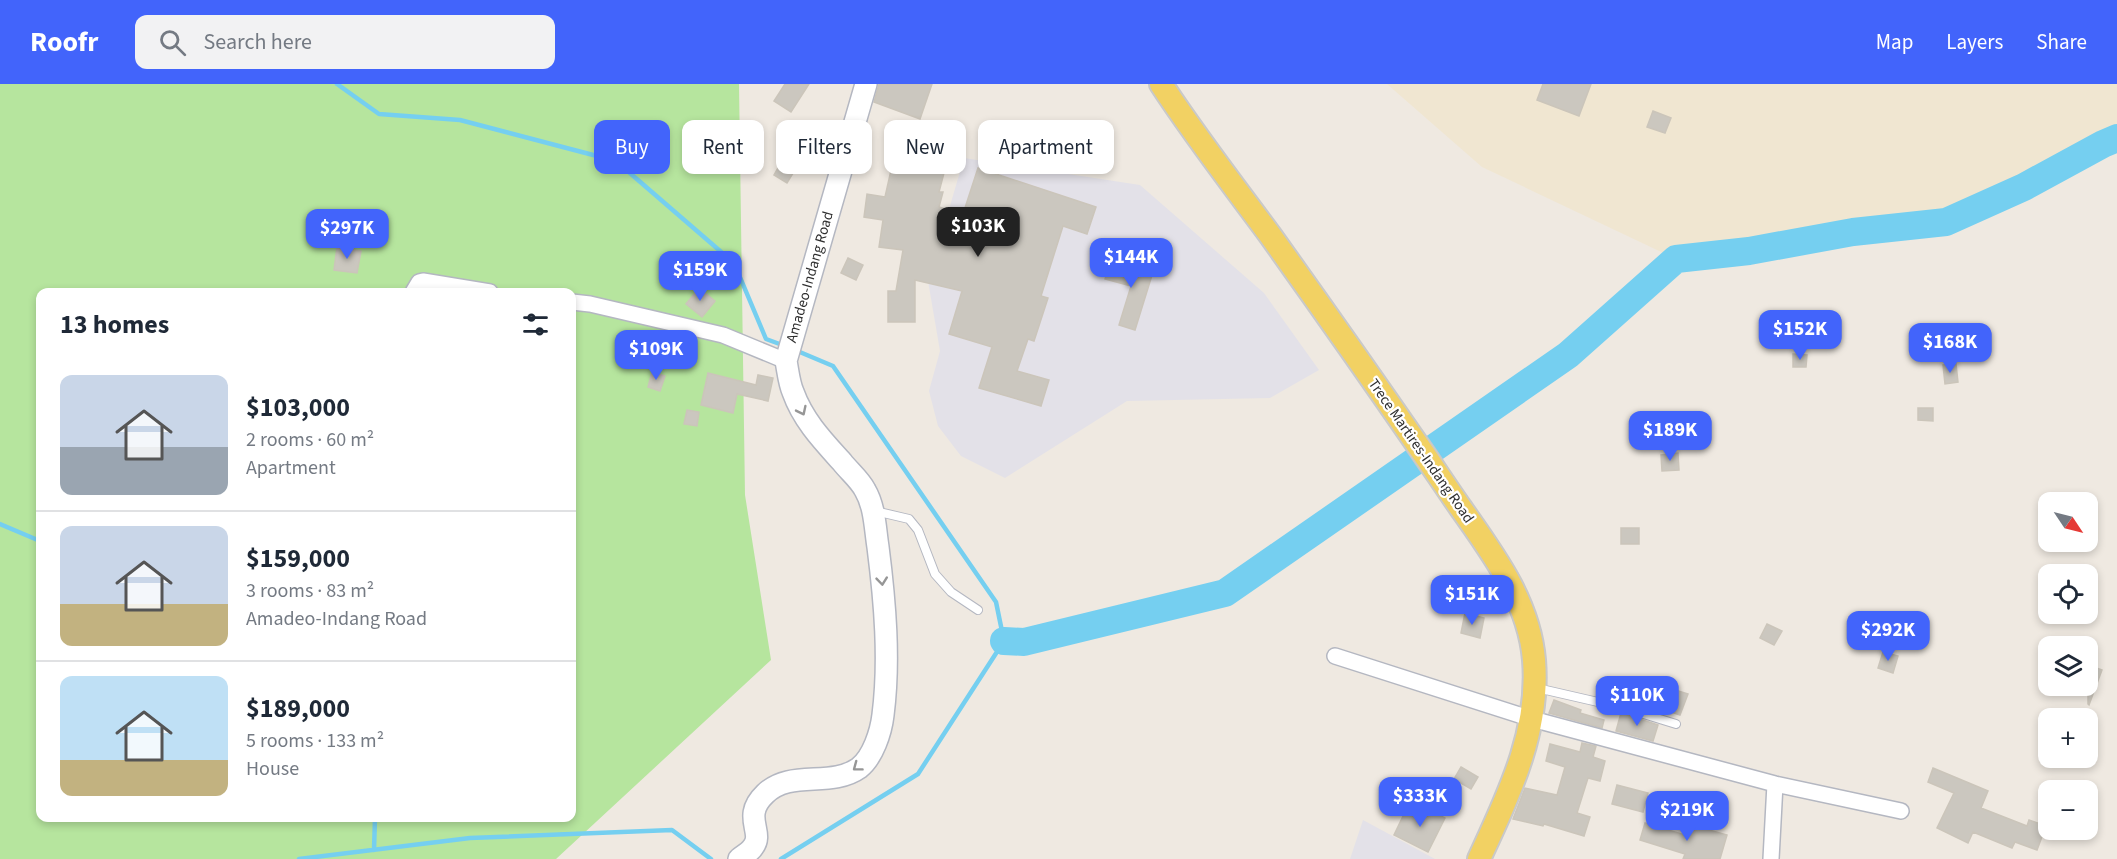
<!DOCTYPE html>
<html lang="en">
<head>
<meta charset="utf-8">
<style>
	:root { --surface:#fff; --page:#f2f2f3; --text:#1f2937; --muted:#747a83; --line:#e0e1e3; --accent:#4264fb }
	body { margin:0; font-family:"Source Sans 3",sans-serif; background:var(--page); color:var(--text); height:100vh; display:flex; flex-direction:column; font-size:22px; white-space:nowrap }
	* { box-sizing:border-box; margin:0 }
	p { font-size:20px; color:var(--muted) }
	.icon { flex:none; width:33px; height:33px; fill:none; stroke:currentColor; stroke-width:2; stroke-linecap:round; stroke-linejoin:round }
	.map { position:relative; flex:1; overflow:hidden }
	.drawer { position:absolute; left:36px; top:204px; width:540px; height:534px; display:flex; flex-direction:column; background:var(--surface); border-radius:12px; box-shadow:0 3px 9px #0003 }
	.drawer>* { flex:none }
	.top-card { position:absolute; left:594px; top:36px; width:570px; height:54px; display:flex; gap:12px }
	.needle { width:39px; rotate:125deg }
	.tools { position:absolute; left:2038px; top:408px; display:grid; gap:12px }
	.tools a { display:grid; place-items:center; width:60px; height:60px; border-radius:12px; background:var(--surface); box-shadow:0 3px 9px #0003; font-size:30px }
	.price { position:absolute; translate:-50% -51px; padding:0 14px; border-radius:12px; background:var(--accent); color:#fff; font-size:20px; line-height:39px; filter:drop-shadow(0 2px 3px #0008) }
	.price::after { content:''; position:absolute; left:50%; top:36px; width:18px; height:14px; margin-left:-9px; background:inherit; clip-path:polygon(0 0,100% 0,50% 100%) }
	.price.on { background:#222; color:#fff }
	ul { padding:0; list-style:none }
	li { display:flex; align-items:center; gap:18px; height:150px; padding:0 24px }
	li+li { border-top:2px solid var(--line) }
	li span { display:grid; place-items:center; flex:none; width:168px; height:120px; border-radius:12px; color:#555 }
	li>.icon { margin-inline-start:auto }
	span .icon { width:72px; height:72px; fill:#fffc; stroke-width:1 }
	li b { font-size:26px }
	h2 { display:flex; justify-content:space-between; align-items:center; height:72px; padding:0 24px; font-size:26px }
	.chip { padding:0 21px; border-radius:12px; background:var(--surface); box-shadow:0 3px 9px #0003; font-size:21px; line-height:54px }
	.chip.on { background:var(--accent); color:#fff }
	header { display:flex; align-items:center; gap:36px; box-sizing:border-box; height:84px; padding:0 30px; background:var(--accent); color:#fff }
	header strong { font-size:28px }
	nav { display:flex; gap:33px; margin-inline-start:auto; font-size:21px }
	.search { width:420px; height:54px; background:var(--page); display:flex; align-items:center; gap:15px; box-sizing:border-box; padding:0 21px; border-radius:12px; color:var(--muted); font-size:22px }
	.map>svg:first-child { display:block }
	.industrial { fill:#e3e1e8 }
	.education { fill:#f0e6d1 }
	.green { fill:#b6e59e; fill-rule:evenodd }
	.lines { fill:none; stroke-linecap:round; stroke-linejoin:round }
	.stream { stroke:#75cff0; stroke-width:4.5 }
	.river { stroke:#75cff0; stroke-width:28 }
	.building { fill:#cbc7bf; stroke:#cbc5ba; stroke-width:1.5 }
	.lane-casing { stroke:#b4b7c1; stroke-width:10 }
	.street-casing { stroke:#b4b7c1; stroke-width:18 }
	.secondary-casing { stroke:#b4b7c1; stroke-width:24 }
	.primary-casing { stroke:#c9c9c9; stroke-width:26 }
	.lane { stroke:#fff; stroke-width:8 }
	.street { stroke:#fff; stroke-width:15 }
	.secondary { stroke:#fff; stroke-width:21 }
	.primary { stroke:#f2d163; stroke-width:22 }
	.oneway { stroke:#969696 }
	.labels { text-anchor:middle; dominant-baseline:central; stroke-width:4.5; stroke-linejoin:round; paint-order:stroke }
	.street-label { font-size:15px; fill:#2e2e2e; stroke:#fff }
</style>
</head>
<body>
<header>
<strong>Roofr</strong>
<div class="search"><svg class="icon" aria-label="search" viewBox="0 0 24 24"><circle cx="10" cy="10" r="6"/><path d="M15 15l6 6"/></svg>Search here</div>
<nav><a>Map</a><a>Layers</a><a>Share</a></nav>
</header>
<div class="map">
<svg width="2117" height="775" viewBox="0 0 2117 775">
	<rect width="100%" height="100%" fill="#efe9e1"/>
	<path class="industrial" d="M964,74L1140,101L1264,209L1319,286L1270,314L1127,317L1005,394L961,372L938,342L929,307L940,267L928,197Z
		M1363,736L1435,775H1350Z"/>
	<path class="education" d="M1387,0H2117V54L2103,60L2024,103L1946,138L1853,148L1749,167L1676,175L1482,83Z"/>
	<path class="green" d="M0,0H739L745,411L771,576L556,775H0ZM40,208H572V734H40Z"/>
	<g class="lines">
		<path class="stream" d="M337,0L379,30L460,36L616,77L734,179L766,255L785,262
			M0,440L40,457
			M374,766L375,734
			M299,775L470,754L672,746L711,775
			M781,775L918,690L1004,557L996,518L833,282L795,266"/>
		<path class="river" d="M1004,557L1024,558L1225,509L1568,271L1676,175L1749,167L1853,148L1946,138L2024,103L2103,60L2117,54"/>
	</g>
	<path class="building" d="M785,0H809L791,28L774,17Z
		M879,0H932L920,35L874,18Z
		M1543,0H1591L1579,32L1537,16Z
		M1653,27L1671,34L1665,49L1647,43Z
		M930,58L951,62L939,108H943L939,123L963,130L978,84L1096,123L1087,150L1063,142L1041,212L1048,214L1034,257L1028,255L1017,287L1049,296L1041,322L979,304L992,263L949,250L962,207L915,196V238H888V207H896L903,166L879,163L883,136L864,133L867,110L885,113L894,73L925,80Z
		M787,68L801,76L787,99L774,91Z
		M337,163L361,167L357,189L334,186Z
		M848,174L863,181L856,196L841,189Z
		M1112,174L1153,188L1135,246L1119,241L1131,202L1105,195Z
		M699,204L715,217L702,233L686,220Z
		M1793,270L1807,271L1806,283H1793Z
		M1956,280L1958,298L1945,300L1943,281Z
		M652,288L665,292L660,307L648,303Z
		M708,289L756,301L758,291L773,294L768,317L737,310L733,329L701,321Z
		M1918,324H1933V337L1918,336Z
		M687,326L699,328L697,342L684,340Z
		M1678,369L1679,386L1662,387L1661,371Z
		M1621,444H1639V460H1621Z
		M1465,529L1484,534L1480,554L1461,549Z
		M1767,540L1782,547L1774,561L1760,554Z
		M1883,568L1898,572L1893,589L1878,584Z
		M2088,581L2102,586L2089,621L2088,620Z
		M1640,595L1688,610L1680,631L1662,625L1661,629L1632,620Z
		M1554,616L1581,626L1580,629L1604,636L1602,644L1549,629Z
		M1621,629L1658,641L1653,657L1616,647Z
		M1582,659L1596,662L1593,673L1605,677L1600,697L1588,694L1577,729L1590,733L1584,752L1544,740L1543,742L1513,735L1525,704L1557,711L1565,683L1546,677L1550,660L1580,668Z
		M1461,683L1478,693L1471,705L1454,695Z
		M1933,684L1988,707L1981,724L2027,742L2029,736L2046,742L2037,766L2015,758L2012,764L1973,748L1968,759L1937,744L1954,709L1928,698Z
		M1617,701L1648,709L1643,728L1612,720Z
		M1424,723L1445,734L1428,768L1394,751L1406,726L1420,732Z
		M1645,739L1688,752L1691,741L1727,751L1720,775H1683L1685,770L1640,756Z"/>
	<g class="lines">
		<defs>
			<path id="lane" d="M875,427L909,435L918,446L935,490L951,508L978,526
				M1537,604L1624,624L1676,640"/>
			<path id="street" d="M413,208L419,198L423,197L490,208
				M572,218L590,220L723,251L786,277
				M1335,572L1532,635L1775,700L1901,727
				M1771,775L1775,700"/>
			<path id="secondary" d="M739,775C744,771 750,768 753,763C765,748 741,733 765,710C790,685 831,704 859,684C873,673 881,648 883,631C890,576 885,518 878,463C875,444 875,423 865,406C860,396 849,387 842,378C822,356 803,336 793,308C789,299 788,287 786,277L866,0"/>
			<path id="primary" d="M1161,0C1195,52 1233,101 1270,151C1320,221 1370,292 1419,363C1433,383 1446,403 1460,423C1493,470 1529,517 1534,576C1540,648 1508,712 1479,775"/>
		</defs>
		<use href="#lane" class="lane-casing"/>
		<use href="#street" class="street-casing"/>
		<use href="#secondary" class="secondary-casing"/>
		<use href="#primary" class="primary-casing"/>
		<use href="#lane" class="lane"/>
		<use href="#street" class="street"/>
		<use href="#secondary" class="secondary"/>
		<use href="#primary" class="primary"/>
	</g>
	<defs><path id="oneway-chevron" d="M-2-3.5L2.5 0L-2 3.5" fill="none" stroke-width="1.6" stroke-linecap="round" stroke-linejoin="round" transform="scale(1.5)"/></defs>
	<g class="oneway">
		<use href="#oneway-chevron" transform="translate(802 327) rotate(64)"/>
		<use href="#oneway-chevron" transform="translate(882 497) rotate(84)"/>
		<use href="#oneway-chevron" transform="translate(857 683) rotate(143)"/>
	</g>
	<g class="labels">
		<g class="street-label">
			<text transform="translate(810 193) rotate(-74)">Amadeo-Indang Road</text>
			<text transform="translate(1421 367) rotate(55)">Trece Martires-Indang Road</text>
		</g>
	</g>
</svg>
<div class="tools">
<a><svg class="needle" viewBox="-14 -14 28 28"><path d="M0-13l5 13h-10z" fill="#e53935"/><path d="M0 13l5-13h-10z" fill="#747a83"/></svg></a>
<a><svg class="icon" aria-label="locate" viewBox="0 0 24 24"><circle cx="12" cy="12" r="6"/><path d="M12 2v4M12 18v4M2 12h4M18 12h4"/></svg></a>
<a><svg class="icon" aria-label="layers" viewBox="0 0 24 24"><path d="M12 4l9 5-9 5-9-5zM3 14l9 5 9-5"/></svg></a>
<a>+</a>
<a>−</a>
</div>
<b class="price on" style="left:978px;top:174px">$103K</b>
<b class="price" style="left:347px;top:176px">$297K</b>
<b class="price" style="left:1131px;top:205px">$144K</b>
<b class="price" style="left:700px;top:218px">$159K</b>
<b class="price" style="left:1800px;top:277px">$152K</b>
<b class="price" style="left:1950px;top:290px">$168K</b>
<b class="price" style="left:656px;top:297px">$109K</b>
<b class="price" style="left:1670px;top:378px">$189K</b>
<b class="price" style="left:1472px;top:542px">$151K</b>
<b class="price" style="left:1888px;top:578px">$292K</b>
<b class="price" style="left:1637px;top:643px">$110K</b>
<b class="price" style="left:1420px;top:744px">$333K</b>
<b class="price" style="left:1687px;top:758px">$219K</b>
<div class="top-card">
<a class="chip on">Buy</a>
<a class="chip">Rent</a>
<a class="chip">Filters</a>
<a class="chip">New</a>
<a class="chip">Apartment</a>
</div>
<section class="drawer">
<h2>13 homes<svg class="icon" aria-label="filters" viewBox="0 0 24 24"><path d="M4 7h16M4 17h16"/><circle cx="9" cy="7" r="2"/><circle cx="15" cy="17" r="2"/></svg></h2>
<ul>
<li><span style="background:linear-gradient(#c9d6e8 60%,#9aa5b1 0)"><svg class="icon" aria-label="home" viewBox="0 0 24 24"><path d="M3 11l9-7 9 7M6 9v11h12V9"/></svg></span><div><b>$103,000</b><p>2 rooms · 60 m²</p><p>Apartment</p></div></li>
<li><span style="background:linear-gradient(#c9d6e8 65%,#c2b280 0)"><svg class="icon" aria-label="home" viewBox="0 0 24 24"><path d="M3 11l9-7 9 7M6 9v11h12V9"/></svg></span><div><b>$159,000</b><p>3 rooms · 83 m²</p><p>Amadeo-Indang Road</p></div></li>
<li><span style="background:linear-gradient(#bfe0f5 70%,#c2b280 0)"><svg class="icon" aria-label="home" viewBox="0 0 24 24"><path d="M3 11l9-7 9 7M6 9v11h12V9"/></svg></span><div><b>$189,000</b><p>5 rooms · 133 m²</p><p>House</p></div></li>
</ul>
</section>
</div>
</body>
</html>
